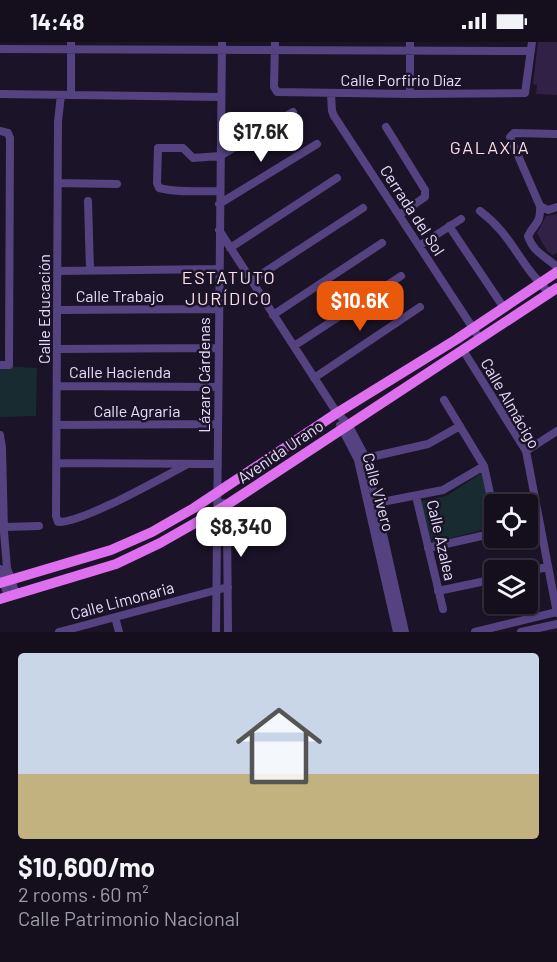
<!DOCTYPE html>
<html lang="en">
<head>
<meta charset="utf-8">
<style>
	:root { --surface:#140e1d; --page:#211c2a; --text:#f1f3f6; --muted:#9d9ca4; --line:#332e3b; --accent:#ea580c }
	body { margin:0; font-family:Barlow,sans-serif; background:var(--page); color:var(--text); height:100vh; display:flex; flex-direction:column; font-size:22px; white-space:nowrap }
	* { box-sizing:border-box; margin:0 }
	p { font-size:20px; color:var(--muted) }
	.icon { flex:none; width:33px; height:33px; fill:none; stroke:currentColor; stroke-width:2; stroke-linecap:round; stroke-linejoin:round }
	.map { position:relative; height:590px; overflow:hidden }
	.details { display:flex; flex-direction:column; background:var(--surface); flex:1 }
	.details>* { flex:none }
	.tools { position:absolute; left:484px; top:452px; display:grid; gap:12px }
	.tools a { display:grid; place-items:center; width:54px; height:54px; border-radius:6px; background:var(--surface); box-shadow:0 2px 4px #0004,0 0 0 2px var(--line); font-size:30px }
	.price { position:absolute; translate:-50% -51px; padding:0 14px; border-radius:12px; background:#fff; color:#222; font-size:20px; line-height:39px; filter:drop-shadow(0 2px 3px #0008) }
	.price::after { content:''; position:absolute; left:50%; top:36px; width:18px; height:14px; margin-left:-9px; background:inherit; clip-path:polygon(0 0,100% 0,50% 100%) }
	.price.selected { background:var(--accent); color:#fff }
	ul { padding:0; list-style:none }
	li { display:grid; align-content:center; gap:12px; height:318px; padding:0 18px }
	li span { display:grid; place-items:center; height:186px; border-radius:6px; color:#555 }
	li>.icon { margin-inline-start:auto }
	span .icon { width:108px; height:108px; fill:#fffc; stroke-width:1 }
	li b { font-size:26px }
	.status { display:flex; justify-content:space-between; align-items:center; height:42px; padding:0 30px; background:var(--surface); direction:ltr }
	.status svg { height:16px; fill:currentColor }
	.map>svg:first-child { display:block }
	.green { fill:#172b30 }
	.building { fill:#312146 }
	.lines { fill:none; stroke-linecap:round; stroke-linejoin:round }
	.minor { stroke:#554381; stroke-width:8 }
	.major { stroke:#de70ef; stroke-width:10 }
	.labels { text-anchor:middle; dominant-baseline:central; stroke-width:5; stroke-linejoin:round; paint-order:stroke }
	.street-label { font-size:16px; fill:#e8ddfb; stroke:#1b1327 }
	.neighbourhood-label { font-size:18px; letter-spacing:1.5px; fill:#fbdfea; stroke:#1b1327 }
</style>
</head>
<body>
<div class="status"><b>14:48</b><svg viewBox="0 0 49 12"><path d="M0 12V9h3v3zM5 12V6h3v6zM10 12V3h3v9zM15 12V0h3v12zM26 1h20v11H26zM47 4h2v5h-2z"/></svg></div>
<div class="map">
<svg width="557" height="590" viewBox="0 0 557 590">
	<rect width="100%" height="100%" fill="#1b1327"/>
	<path class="green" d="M0,324L37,326L36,374L0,375Z
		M482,431L494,485L432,501L421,459L446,454Z"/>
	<path class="building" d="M538,0H557V53L536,52L537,43L533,42Z
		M557,172V211L553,213L547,209L537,191L546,174Z"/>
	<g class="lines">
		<path class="minor" d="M275,0L274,45L277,50L410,52L525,51L532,0
			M410,0V52
			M0,7L531,9
			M0,52L221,55
			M331,52L332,69L334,74L480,297
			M61,53L58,79L56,474L58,480C83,481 161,436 186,423
			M71,53V0
			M386,85L425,148V155L399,173
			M0,89L8,91L10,96L9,323H0
			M557,92L514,91L510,95L540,164C541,182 535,180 528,194C533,210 545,214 557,225
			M58,141L117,142
			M219,149C199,149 179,151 159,146L157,141L158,106H183L193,116L220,114L293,70
			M88,159L90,228
			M219,162L317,102
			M540,164L548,168L557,165
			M480,169C505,188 512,205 530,229C536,237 543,244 549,251
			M449,184L504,266
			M219,188L337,371L348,382L366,416L405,590
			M419,204L461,177
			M230,206L337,136
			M58,229L219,227
			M251,239L363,166
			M57,268L219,267
			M273,273L382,201
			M294,304L401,234
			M58,307L218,306
			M463,308L526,409L557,571
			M314,336L420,265
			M57,344L218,345
			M444,358L484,424L495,474
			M57,383L218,382
			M340,383L358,418L397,590
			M0,393L2,406L4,490L7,526L16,552
			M526,409L557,389
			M362,417L428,402L460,384
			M57,421L218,422
			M416,454L443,567
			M223,461L227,475L228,590
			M372,462L443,448L484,424
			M4,485L39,484
			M428,506L495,491
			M0,527L8,555
			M528,529L548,525
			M438,549L495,537
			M115,575L119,590
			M59,590L228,545
			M216,590L222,0
			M475,590L557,570
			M521,590L557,582"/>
		<path class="major" d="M0,541L111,508L152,490L194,466L337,371L457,297L557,230
			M0,557L116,522L160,501L225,464L557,246"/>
	</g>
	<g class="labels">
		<g class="street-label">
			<text x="401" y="37">Calle Porfirio Díaz</text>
			<text transform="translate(413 168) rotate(57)">Cerrada del Sol</text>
			<text x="120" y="253">Calle Trabajo</text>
			<text transform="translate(43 267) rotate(-90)">Calle Educación</text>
			<text x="120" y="329">Calle Hacienda</text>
			<text transform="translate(203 333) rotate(-90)">Lázaro Cárdenas</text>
			<text transform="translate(511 361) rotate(60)">Calle Almácigo</text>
			<text x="137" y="368">Calle Agraria</text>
			<text transform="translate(280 409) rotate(-34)">Avenida Urano</text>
			<text transform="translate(379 450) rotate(75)">Calle Vivero</text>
			<text transform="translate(442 498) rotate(77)">Calle Azalea</text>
			<text transform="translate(122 558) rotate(-15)">Calle Limonaria</text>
		</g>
		<g class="neighbourhood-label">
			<text x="490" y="105">GALAXIA</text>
			<text x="229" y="235">ESTATUTO<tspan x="229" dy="21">JURÍDICO</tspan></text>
		</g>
	</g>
</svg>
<div class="tools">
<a><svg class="icon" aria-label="locate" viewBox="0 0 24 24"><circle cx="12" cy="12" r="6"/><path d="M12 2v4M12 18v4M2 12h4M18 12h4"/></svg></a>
<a><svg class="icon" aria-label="layers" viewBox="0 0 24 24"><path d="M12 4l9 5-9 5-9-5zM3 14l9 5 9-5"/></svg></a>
</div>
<b class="price" style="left:261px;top:121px">$17.6K</b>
<b class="price selected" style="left:360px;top:290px">$10.6K</b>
<b class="price" style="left:241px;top:516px">$8,340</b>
</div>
<section class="details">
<ul>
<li><span style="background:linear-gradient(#c9d6e8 65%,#c2b280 0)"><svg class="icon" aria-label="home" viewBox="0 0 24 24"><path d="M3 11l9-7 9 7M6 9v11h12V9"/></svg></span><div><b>$10,600/mo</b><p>2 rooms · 60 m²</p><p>Calle Patrimonio Nacional</p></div></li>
</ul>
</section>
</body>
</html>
